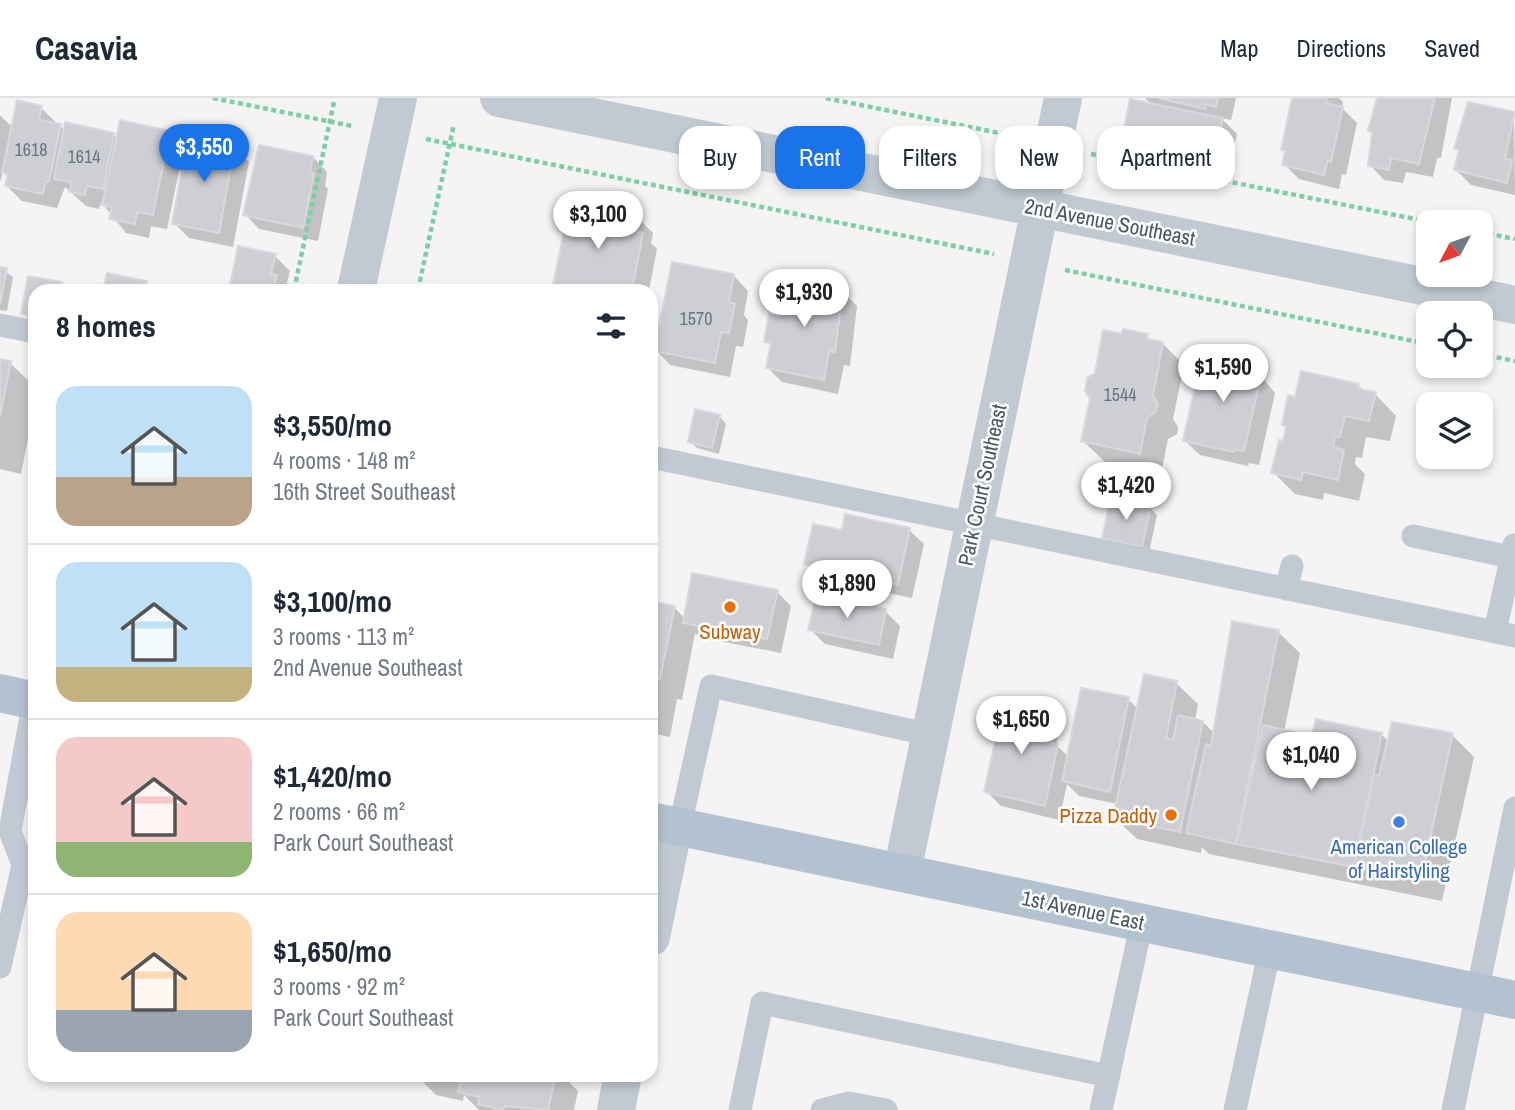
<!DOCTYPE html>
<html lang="en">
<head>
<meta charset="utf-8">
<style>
	:root { --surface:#fff; --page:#f2f2f3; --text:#1f2937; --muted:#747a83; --line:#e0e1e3; --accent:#1a73e8 }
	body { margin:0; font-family:"Archivo Narrow",sans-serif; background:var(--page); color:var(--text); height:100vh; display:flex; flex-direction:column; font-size:26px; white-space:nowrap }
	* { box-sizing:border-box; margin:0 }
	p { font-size:23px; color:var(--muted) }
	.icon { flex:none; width:38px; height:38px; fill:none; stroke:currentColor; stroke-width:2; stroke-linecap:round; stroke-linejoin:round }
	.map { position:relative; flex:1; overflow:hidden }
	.sheet { position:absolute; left:28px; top:186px; width:630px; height:798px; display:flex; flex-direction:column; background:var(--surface); border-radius:21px; box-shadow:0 4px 10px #0003 }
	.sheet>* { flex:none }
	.hud { position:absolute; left:679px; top:28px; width:665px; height:63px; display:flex; gap:14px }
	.needle { width:46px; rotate:229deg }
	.fabs { position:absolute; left:1416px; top:112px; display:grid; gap:14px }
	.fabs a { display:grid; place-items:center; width:77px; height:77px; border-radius:14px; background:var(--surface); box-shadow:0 4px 10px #0003; font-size:35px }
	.price { position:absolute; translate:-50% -60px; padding:0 16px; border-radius:24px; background:#fff; color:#222; font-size:23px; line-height:46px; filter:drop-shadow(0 2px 4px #0008) }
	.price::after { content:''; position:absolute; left:50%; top:42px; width:21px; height:16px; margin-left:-10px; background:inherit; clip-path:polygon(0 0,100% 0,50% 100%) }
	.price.on { background:var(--accent); color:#fff }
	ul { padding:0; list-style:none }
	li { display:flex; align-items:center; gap:21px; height:175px; padding:0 28px }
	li+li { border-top:2px solid var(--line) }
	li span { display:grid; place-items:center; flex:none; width:196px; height:140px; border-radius:21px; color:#555 }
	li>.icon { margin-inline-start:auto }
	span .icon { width:84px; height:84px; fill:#fffc; stroke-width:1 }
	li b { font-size:30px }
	h2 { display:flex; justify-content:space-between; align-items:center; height:84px; padding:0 28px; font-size:30px }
	.tag { padding:0 24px; border-radius:21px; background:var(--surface); box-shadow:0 4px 10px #0003; font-size:24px; line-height:63px }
	.tag.on { background:var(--accent); color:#fff }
	header { display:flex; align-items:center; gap:42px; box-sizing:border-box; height:98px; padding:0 35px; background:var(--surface); border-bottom:2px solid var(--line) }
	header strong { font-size:33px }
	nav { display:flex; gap:38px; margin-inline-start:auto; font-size:24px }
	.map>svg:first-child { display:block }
	.shadow { fill:#0003 }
	.building { fill:#cdcfd5; stroke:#d7d9de; stroke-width:2 }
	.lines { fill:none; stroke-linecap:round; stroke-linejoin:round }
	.path { stroke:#7ad0a6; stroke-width:4.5; stroke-dasharray:5 3.5; stroke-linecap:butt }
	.service { stroke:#c1cad2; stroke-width:23 }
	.minor { stroke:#c1cad2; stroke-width:38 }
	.tertiary { stroke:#c1cad2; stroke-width:38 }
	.primary { stroke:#b3c2d1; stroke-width:38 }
	.food-dot { fill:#e8710a; stroke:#fff; stroke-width:2.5 }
	.shop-dot { fill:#3f7fe0; stroke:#fff; stroke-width:2.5 }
	.labels { text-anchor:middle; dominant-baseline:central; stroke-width:5; stroke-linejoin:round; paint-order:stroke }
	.number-label { font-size:18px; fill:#6b747e }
	.street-label { font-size:21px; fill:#4a5661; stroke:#fff }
	.food-label { font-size:21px; fill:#c56008; stroke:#fff }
	.shop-label { font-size:21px; fill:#366cbe; stroke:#fff }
</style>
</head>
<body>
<header>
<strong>Casavia</strong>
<nav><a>Map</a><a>Directions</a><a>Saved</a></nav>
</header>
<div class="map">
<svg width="1515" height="1012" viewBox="0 0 1515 1012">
	<rect width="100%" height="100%" fill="#f5f3f3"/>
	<path class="shadow" d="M1145,0H1236L1231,22L1221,20L1237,36L1231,62L1217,59L1214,76L1150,65L1138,58L1123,44L1152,7Z
		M1298,0H1339L1343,4L1342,10L1357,25L1346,77L1342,76L1339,91L1299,81L1284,66L1286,55L1283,51Z
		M1378,0H1452L1441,60H1437L1433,79L1406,74L1403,85L1384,82L1370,67L1374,36L1370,33Z
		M41,10L65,33L113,36L118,41L169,34L184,49L167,131L151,128L149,140L126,135L101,104L99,111L86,108L65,89L57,110L22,103L7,88L9,80L3,74L0,84V17L13,30Z
		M1514,16L1515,97L1471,87L1456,72L1460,54L1456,51Z
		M234,49L249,64L233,149L189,140L174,125Z
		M313,59L327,74L325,88L328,91L318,143L259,131L245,116Z
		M568,120H638L653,135L651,145L657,151L649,192H554Z
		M240,150L275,158L290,173L286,189L290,192H229Z
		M0,170L13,179L7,213L0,212Z
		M108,177L146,185L153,192H105Z
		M734,178L748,193L744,217L748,222L743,249L736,248L730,279L670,267L656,252Z
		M29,180L61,185L68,192H35V224L23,216Z
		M842,193L857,208L850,268L844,267L838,296L782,284L767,269L772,249L766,243L779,220Z
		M1105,234L1147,238L1153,244L1163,246L1184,267L1173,321L1178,329L1177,336L1168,341L1161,376L1105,364L1083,343Z
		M0,263L10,265L35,289V306L21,376L0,371Z
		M1251,266L1275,295L1259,367L1249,365L1248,368L1200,357L1185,343L1205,284Z
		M1359,288L1365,294L1375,296L1396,318L1390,343L1366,339L1362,360L1356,359L1355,366L1365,376L1359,403L1324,395L1323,402L1295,396L1273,374L1284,345L1287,330L1283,326L1296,301Z
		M719,318L726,326L719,356L697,350L690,343Z
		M1150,410L1157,417L1149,455L1111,447L1104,440Z
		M909,432L924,446L912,500L821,481L806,466L843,434Z
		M777,494L791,508L781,555L699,539L695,535L682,602L677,601L670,639L651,635V505L674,509L685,521Z
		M885,513L900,528L893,561L825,546L810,531Z
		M1278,534L1300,555L1284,634L1313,641L1381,636L1389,644L1452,637L1474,659L1442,803L1209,756L1202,749L1201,755L1137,741L1115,720L1118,706L1079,698L1067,686L1059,722L1001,708L986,693L1046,613L1060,628L1056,647L1069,659L1128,601L1138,611L1176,585L1198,606L1195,623L1203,624L1215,636Z
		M415,976H561L578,993L574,1012H479L464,997L463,1003L436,997Z"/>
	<path class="building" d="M1158,0H1218L1216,9L1206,6L1205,11Z
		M1292,0H1327L1326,5L1343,9L1331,64L1328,62L1324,77L1282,67L1285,53L1281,52Z
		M1377,0H1435L1419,66L1391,60L1389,72L1368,68L1372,34L1368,33Z
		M1130,1L1223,20L1217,49L1202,46L1199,62L1133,51L1134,47L1121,44Z
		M17,2L42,8L39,22L61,26L49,84L46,83L43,96L5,88L8,76L2,75Z
		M1468,4L1515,14L1505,61L1512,62L1507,85L1454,72L1459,52L1454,51Z
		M120,22L170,33L153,117L137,114L135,126L109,121L112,109L102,107Z
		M65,24L114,35L103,91L87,88L85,97L70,94L71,84L54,81Z
		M188,38L235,47L219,135L172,126Z
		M259,47L313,58L310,74L314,75L303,130L243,117Z
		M573,105L639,119L636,133L643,135L632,192H552L567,118L570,119Z
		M238,148L276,156L271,176L277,177L273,192H229Z
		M672,164L734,176L729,204L735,206L729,235L721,234L715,265L654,253Z
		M0,169L7,170L0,206Z
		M107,175L147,183L145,192H103Z
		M28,178L62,184L60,192H35V219L21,216Z
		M786,180L843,191L835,254L829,253L824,282L766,270L771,245L764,244L769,216L778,218Z
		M1123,231L1148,236L1147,241L1163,244L1153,298L1158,306L1156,314L1147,320L1140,356L1081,343L1090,301L1085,293L1087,280L1095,275L1103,232L1122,236Z
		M1217,253L1231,257L1236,262L1252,265L1251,274L1255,271L1261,279L1244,353L1234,351V354L1183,343L1197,280L1204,282L1208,259Z
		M0,261L11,263L0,319Z
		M1301,273L1359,286L1358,291L1376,294L1369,323L1345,318L1340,339L1335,338L1333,349L1344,352L1338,382L1303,374L1301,382L1271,375L1279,342L1283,343L1286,328L1282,327L1288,297L1295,299Z
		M695,311L720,317L712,350L688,344Z
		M1111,399L1151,408L1142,449L1102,440Z
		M845,416L910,430L898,487L804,466L813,426L842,432Z
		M692,475L778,492L767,541L683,525Z
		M816,497L886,511L879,547L808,532Z
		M651,503L675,508L660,581L656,580L651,606Z
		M1232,523L1279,532L1236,746L1186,735L1206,646L1211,648Z
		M1144,576L1177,583L1166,640L1173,642L1178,617L1203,623L1180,734L1113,720Z
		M1081,590L1129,599L1110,694L1062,683Z
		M1004,602L1046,611L1040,642L1058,646L1045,708L984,694Z
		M1316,621L1382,635L1354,769L1236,746L1263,627L1312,638Z
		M1392,624L1453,635L1421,782L1354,769L1374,676L1379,678Z
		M414,976H442L441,982Z
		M462,976H556L548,1012L505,1008L503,1012L478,1006L480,999L458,994Z"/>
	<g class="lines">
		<path class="path" d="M213,0L352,28
			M826,0L1019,39
			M426,41L994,156
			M1091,56L1430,124
			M1480,134L1515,141
			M1065,172L1428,246
			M294,192L334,4
			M418,192L454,26
			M1480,256L1515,263"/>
		<path class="service" d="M0,227L35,234
			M651,359L1515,538
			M1413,438L1515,460
			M1286,491L1292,468
			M1495,534L1514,447
			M680,728L711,588L931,637
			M0,869L23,767L10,733L34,602
			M740,1012L762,905L1109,978
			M822,1012L849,1005L886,1012
			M1101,1012L1142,824
			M1235,1012L1270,851
			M1453,1012L1515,710"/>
		<path class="minor" d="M499,0L1515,207
			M356,192L398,0
			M902,774L1063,0"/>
		<path class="tertiary" d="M651,839L674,727
			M616,1012L623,976"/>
		<path class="primary" d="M0,595L35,603
			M651,723L1515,902"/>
	</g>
	<g class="food-dot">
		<circle cx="730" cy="509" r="7"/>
		<circle cx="1171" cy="717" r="7"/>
	</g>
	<circle class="shop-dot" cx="1399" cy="724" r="7"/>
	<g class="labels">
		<g class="number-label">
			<text x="31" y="51">1618</text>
			<text x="84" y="58">1614</text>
			<text x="696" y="220">1570</text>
			<text x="1120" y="296">1544</text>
		</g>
		<g class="street-label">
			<text transform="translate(1110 124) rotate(11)">2nd Avenue Southeast</text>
			<text transform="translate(982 387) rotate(-78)">Park Court Southeast</text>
			<text transform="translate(1083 812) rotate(12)">1st Avenue East</text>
		</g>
		<g class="food-label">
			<text x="730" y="533">Subway</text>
			<text x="1157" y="717" text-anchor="end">Pizza Daddy</text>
		</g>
		<g class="shop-label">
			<text x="1399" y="748">American College<tspan x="1399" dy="24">of Hairstyling</tspan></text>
		</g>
	</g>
</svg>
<div class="fabs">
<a><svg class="needle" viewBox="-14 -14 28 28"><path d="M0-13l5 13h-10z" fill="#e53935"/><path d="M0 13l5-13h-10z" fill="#747a83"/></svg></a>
<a><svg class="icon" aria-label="locate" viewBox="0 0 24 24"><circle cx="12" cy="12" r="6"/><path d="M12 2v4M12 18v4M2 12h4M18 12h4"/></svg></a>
<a><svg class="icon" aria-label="layers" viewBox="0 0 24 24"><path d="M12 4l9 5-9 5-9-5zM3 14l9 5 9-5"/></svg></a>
</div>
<b class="price on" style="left:204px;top:86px">$3,550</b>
<b class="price" style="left:598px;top:153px">$3,100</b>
<b class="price" style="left:804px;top:231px">$1,930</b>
<b class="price" style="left:1223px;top:306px">$1,590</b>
<b class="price" style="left:1126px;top:424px">$1,420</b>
<b class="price" style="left:847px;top:522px">$1,890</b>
<b class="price" style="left:1021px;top:658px">$1,650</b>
<b class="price" style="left:1311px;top:694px">$1,040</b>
<div class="hud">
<a class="tag">Buy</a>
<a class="tag on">Rent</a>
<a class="tag">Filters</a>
<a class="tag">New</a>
<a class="tag">Apartment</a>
</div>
<section class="sheet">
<h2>8 homes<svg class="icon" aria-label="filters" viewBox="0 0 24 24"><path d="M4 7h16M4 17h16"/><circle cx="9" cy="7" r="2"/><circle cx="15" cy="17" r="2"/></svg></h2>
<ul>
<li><span style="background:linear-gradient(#bfe0f5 65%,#b9a48a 0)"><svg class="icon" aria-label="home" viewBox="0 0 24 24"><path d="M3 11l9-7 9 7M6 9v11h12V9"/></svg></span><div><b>$3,550/mo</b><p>4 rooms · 148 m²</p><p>16th Street Southeast</p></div></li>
<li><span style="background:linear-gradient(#bfe0f5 75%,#c2b280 0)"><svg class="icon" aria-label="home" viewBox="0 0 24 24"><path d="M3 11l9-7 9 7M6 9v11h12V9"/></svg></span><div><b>$3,100/mo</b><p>3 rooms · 113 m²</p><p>2nd Avenue Southeast</p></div></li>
<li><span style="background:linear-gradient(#f6c9c9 75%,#8fb573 0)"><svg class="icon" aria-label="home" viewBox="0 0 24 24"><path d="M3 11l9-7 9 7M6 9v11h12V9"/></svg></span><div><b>$1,420/mo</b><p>2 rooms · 66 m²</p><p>Park Court Southeast</p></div></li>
<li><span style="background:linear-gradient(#ffd9b3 70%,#9aa5b1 0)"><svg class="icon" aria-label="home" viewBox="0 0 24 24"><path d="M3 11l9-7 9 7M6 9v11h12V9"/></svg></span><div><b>$1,650/mo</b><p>3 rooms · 92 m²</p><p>Park Court Southeast</p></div></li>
</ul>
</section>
</div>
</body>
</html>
